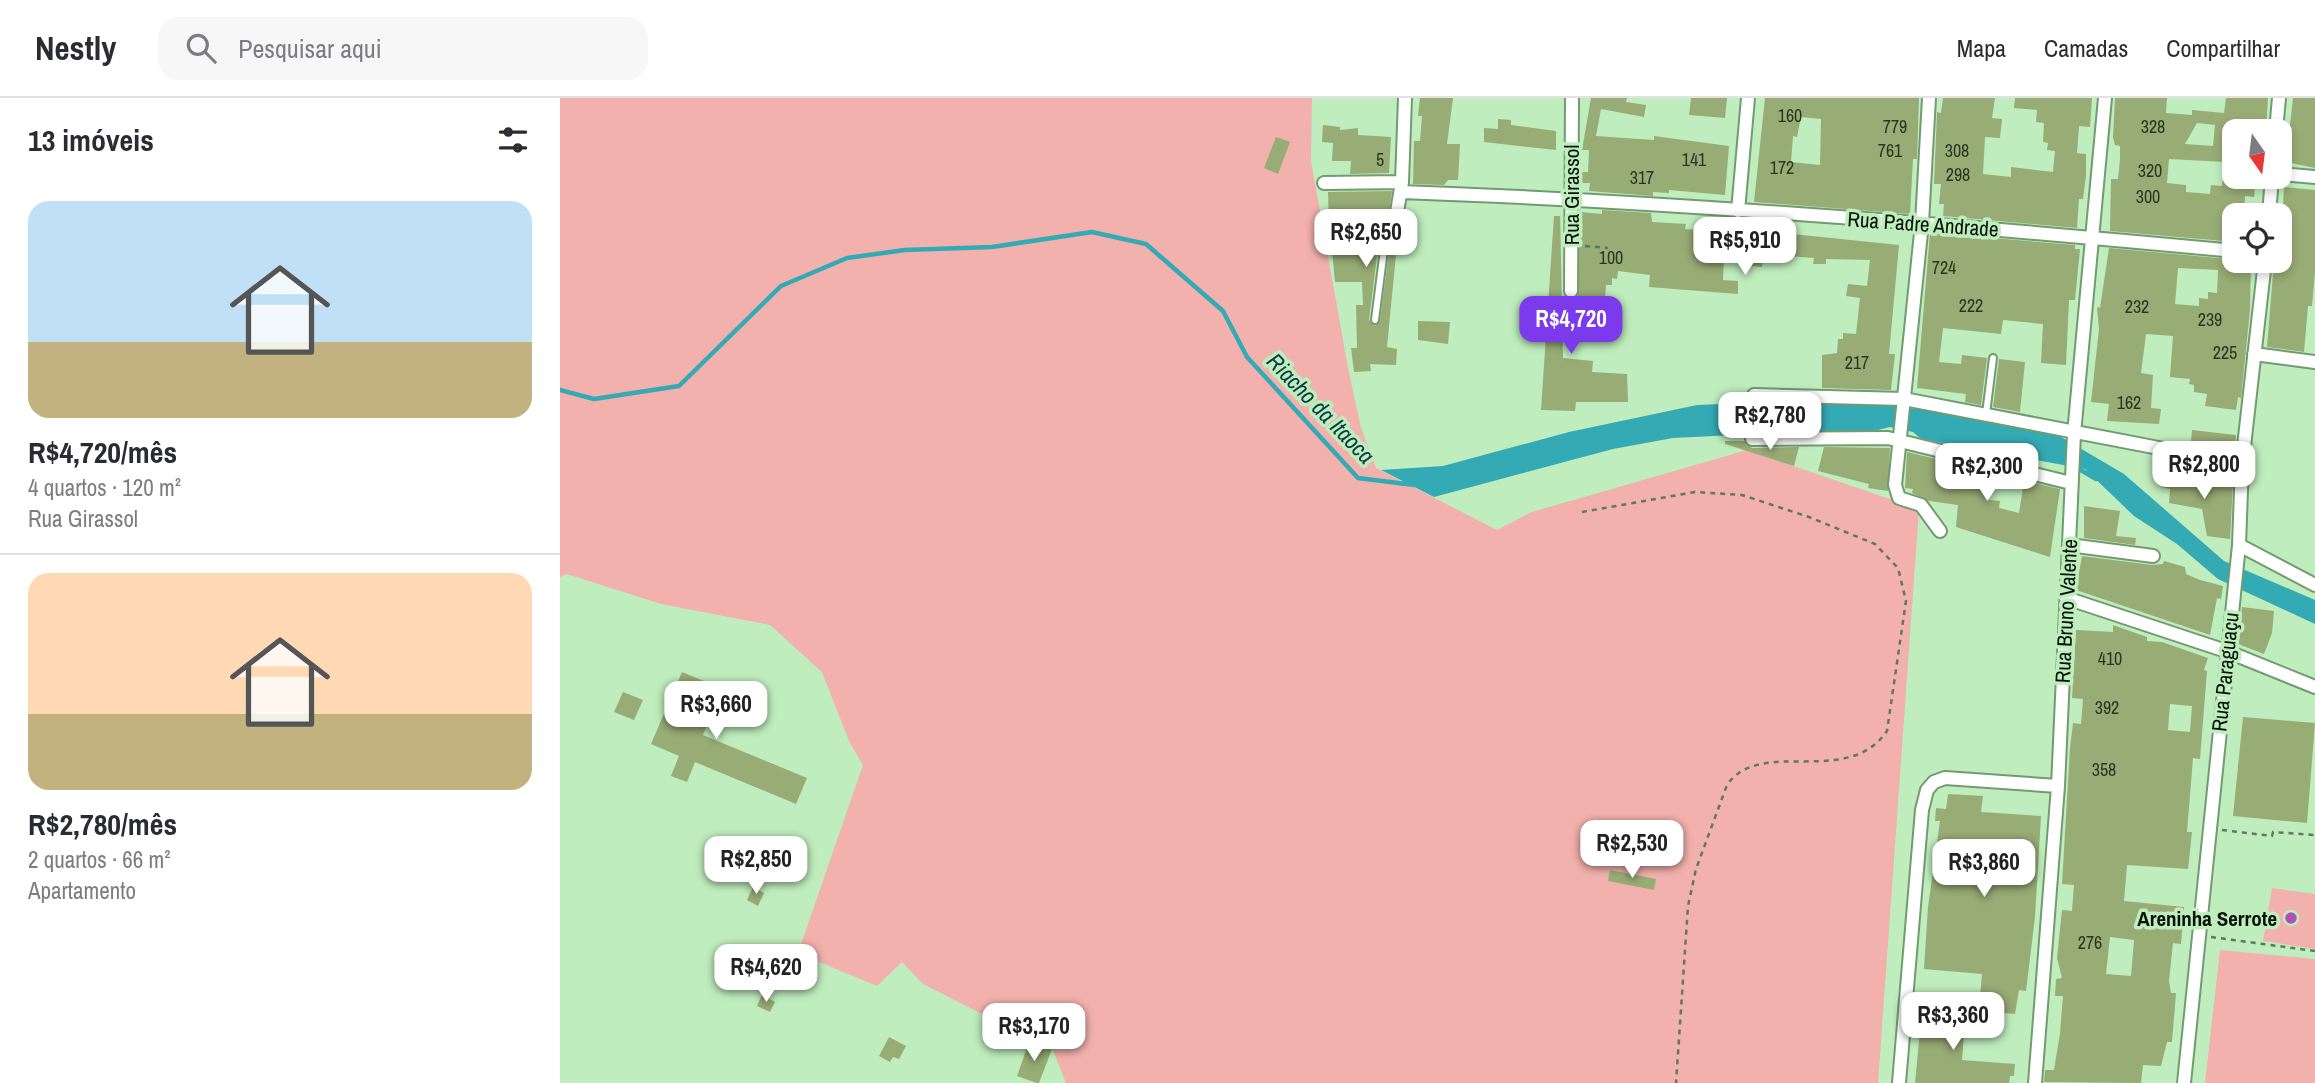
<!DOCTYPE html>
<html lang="pt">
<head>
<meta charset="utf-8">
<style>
	:root { --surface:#fff; --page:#f7f7f7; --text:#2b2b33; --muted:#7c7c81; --line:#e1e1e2; --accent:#7c3aed }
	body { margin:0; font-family:"Archivo Narrow",sans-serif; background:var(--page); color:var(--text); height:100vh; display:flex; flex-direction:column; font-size:26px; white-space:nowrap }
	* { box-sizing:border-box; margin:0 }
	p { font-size:23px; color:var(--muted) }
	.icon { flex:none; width:38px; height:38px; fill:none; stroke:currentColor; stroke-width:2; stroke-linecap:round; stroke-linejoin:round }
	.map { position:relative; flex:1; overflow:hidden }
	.details { display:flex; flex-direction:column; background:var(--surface); width:560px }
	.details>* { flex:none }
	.needle { width:46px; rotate:166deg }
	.fabs { position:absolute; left:1662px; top:21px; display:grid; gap:14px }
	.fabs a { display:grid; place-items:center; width:70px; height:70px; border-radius:14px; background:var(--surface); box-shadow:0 4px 10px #0003; font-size:35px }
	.price { position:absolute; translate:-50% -60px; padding:0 16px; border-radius:14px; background:#fff; color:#222; font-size:23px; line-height:46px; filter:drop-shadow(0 2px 4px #0008) }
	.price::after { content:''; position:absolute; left:50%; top:42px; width:21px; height:16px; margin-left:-10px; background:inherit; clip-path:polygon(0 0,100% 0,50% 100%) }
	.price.on { background:var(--accent); color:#fff }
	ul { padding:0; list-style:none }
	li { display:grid; align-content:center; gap:14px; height:371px; padding:0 28px }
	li+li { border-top:2px solid var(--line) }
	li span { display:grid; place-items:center; height:217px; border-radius:21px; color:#555 }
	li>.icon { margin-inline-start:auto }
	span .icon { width:126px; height:126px; fill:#fffc; stroke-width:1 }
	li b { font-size:30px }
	h2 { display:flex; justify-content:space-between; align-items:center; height:84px; padding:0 28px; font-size:30px }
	header { display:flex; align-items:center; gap:42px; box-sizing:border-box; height:98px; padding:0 35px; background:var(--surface); border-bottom:2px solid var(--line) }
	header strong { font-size:33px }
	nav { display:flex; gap:38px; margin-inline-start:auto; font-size:24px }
	.search { width:490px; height:63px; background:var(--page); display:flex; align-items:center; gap:18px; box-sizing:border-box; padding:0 24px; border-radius:21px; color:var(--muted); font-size:26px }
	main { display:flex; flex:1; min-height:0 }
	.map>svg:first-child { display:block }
	.green { fill:#f2b1ac }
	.water { fill:#34aab5 }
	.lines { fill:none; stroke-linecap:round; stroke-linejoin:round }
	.stream { stroke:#34aab5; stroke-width:4.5 }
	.building { fill:#98ac75; fill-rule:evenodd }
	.lane-casing { stroke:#719c70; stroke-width:10 }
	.street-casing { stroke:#719c70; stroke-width:16 }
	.path { stroke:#5d7b5c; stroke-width:2.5; stroke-dasharray:5 5; stroke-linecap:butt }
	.lane { stroke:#fff; stroke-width:6 }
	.street { stroke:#fff; stroke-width:12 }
	.poi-dot { fill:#b050b9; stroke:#bfedbd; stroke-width:2.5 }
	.labels { text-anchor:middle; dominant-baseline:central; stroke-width:7; stroke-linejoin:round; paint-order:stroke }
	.number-label { font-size:18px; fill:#283820 }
	.street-label { font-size:21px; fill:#031204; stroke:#bfedbd }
	.poi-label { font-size:21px; font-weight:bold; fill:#031204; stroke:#bfedbd; text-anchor:end }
	.water-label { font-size:23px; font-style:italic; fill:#093e43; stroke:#bfedbd }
</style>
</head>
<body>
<header>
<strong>Nestly</strong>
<div class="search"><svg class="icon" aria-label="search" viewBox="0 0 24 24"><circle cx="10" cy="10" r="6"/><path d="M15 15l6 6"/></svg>Pesquisar aqui</div>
<nav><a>Mapa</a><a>Camadas</a><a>Compartilhar</a></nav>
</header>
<main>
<section class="details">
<h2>13 imóveis<svg class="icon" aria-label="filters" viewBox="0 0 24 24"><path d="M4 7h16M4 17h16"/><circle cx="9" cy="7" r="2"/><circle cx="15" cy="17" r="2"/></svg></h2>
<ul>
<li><span style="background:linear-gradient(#bfe0f5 65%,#c2b280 0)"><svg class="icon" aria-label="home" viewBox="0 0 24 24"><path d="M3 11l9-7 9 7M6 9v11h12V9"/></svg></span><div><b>R$4,720/mês</b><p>4 quartos · 120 m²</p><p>Rua Girassol</p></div></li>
<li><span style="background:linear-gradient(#ffd9b3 65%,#c2b280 0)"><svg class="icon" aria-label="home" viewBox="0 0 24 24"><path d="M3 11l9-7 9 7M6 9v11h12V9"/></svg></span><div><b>R$2,780/mês</b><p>2 quartos · 66 m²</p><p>Apartamento</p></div></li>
</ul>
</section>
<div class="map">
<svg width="1755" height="985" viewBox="0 0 1755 985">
	<rect width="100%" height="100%" fill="#bfedbd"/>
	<path class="green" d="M0,0H752L751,63L788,270L801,330L816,370L937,432L972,414L1187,352L1359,411L1318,985H506L493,952L363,886L342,864L317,888L238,855L303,667L289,643L262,574L210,527L101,506L7,476L0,479Z
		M1712,790L1755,796V851L1703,843Z
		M1660,852L1755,861V985H1645Z"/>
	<path class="water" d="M1294,301L1355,311L1365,307L1496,336L1564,376L1664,463L1755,502V526L1658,481L1617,446L1574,418L1525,371L1361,341L1353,334L1330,329L1310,334H1235L1113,340L1053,351L874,399L821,372L883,368L1009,334L1137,307Z"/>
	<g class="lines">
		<path class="stream" d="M0,292L34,301L119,288L221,188L287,160L345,152L432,149L532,134L586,146L663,213L687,259L798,380L854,387
			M1514,368L1536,381"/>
	</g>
	<path class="building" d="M860,0H893L887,46H900L898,82H888L884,87L853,86L854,43H860L862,18H858Z
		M1031,0H1067L1066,4L1086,7L1084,19L1041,11L1036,38L1094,42V38L1169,48L1165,97L1109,92V95L1093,94V98L1029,93L1030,85H1020V74H1028L1029,52H1022Z
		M1131,0H1167L1165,20L1129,17Z
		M1205,0H1359L1357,61H1353L1350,116L1194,104ZM1241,19L1261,21L1260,67L1231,64L1233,38L1237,39Z
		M1383,0H1435L1432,20L1442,21L1440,40L1425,39L1423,76L1451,79V69L1493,74L1495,53L1487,52L1488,45L1483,44L1484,25L1476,24L1477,12L1454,10L1455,0H1532L1530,29L1519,28L1517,55L1526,56V77L1523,101H1519L1517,130L1383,118L1384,106H1379L1381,86H1374L1377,14L1381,15Z
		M1555,0H1607L1606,15L1632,17V12L1664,15L1666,0H1708L1706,32L1675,33V79H1696L1694,99L1685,98L1684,117H1675V144L1550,133L1551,81H1558L1560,61V48L1555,47L1553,39ZM1637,25L1655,27L1653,48L1625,46ZM1609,61L1665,64L1662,88L1651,87L1650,96L1626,94V87L1607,85Z
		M1733,0H1755V70L1726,64Z
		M938,21L951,22V27L996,33V52L924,44V30L938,31Z
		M763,27L780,29V32L798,30V37L831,39L829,75L790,76L791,63H772L773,45L762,44Z
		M716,39L730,44L718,76L704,70Z
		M1724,89L1755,92V174L1752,208H1748L1744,254L1707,249L1714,163H1720Z
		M832,93L828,123L820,135L809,222L815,228L820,223L831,138L838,136L827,249L837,251L836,267L810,266L811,273L794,274L791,250H797L796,207H803L802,184H775L772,152H797V129H769L768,94Z
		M1000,112L1003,260L1033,263L1032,274L1067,276L1068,304H1016L1015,313L981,312L994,118H1000Z
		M1042,112L1091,115L1092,124L1126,126L1125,131L1154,133V128L1339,147L1329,256H1335L1331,292L1262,290V257L1277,255L1278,241H1283V235L1296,236L1300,200L1286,198L1288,186L1307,188L1310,162L1266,161V166H1253L1254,160L1203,156L1202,169L1191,168V163L1164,159L1163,182L1178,183V196L1089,189L1090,177L1058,173L1057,181L1052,180V187H1046L1045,201L1018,198L1020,114L1042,116Z
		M1370,135L1515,147V151H1520L1515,202H1509L1506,267L1481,265L1483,226L1443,222L1441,236L1383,230L1379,264L1401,266L1402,257L1427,260L1421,307L1405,304L1406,296L1357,290Z
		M1549,150L1691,163L1690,212L1681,300L1678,299L1676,312L1645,308L1647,296L1634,294V287L1629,286L1630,281L1610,279L1613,238L1586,236L1581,275L1593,277L1591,310L1601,311L1599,326L1547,323L1549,306L1531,304L1539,231L1537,209L1540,210ZM1618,170L1658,172L1657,195L1648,194V201L1639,200V208L1615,206Z
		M858,223L890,224L888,246L858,242Z
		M1439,261L1465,264L1460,314L1433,309Z
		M1632,332L1676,337L1675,349L1631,344Z
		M1165,343H1184L1192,350L1239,349L1234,368L1165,346Z
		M1264,349L1330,350L1328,393L1308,390L1309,386L1258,373Z
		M1347,354L1426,373L1422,393L1431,394L1429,402L1440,403L1439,410L1459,415L1463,390L1456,389L1457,381L1500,391L1490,459L1396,429L1398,407L1369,403L1352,395L1353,391L1345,390Z
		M1624,376L1673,386L1670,441L1647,438L1642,411L1609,405L1610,391L1601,389L1602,378L1624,380Z
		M1524,408L1560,413L1556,438L1576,440L1575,447L1524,440Z
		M1522,458L1592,467L1603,466L1604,463L1625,469L1626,476L1640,482L1663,488L1661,501L1657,500L1650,537L1516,492Z
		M1682,509L1714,513L1712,535L1704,556L1678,546Z
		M1553,527L1587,539V543L1602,544L1648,560L1644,572L1647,573L1640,661L1633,660L1627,734H1632L1628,771L1567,767L1564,803L1624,809L1621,846L1613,845L1609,883L1611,895H1616L1612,944H1607L1601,968L1583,967L1581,985L1484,984L1485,972H1494L1500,935L1503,898H1495L1496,881L1502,880L1497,860L1502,812L1512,813L1514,787L1502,786L1510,650L1513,625L1521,626L1523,601L1512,600L1516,532L1553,534ZM1610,606L1632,608L1630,634L1608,632ZM1550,839L1574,842L1571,878L1546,876Z
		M122,574L163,591L159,599L179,607L172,624L152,616L143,637L247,680L236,706L135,664L127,684L111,678L119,658L91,646Z
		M63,594L83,602L74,622L54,614Z
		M1683,619L1755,625L1747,725L1673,718Z
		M1388,696L1423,698L1421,714L1481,718L1475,819L1466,893L1459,892L1455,916L1412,912L1413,900H1420L1422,876L1364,871L1368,809L1380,723H1375L1376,710L1386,711Z
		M1050,772L1096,781L1094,792L1048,783Z
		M193,789L204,795L198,808L187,802Z
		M202,897L215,904L210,914L197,908Z
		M1369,909L1412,913L1410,937L1404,936L1402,962L1455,966L1454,978H1450L1449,985H1355L1360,933H1356L1357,921L1367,922Z
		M329,939L346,948L339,961L333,959L330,964L319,958Z
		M480,946L492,951L479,985H477L457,978L468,947L478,951Z"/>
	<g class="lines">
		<defs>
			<path id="lane" d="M815,222L826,136L836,120
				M1426,316L1433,260"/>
			<path id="street" d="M1369,0L1362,125L1335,387L1339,400L1361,407L1380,433
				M1716,33L1719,0
				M1720,76L1755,79
				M764,85L842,84
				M841,94C1120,104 1397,127 1675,153
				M1178,113L1188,0
				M1709,117L1712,79
				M836,120L842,84L845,0
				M1011,193L1012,0
				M1694,256L1755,264
				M1194,297L1344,301L1682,366
				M1192,341L1328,340L1511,385
				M1509,447L1593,458
				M1679,447L1755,487
				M1506,500L1666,553L1755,589
				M1339,985L1362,712L1367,692L1374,684L1385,680L1498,688
				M1475,985L1498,688L1514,336L1545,0
				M1624,985L1679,447L1682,366L1705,163"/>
		</defs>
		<use href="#lane" class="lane-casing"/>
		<use href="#street" class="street-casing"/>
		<path class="path" d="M1025,148L1048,150
			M1022,414L1135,394L1182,397L1249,419L1315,446L1338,470L1346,503L1327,633C1287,691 1201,638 1167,687L1136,771L1128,808L1116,985
			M1662,732L1712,738L1713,734L1755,737
			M1651,839L1755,853"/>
		<use href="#lane" class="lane"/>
		<use href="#street" class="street"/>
	</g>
	<circle class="poi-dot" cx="1731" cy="820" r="7"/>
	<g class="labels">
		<g class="number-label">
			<text x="1230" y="17">160</text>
			<text x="1335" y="28">779</text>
			<text x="1593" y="28">328</text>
			<text x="1330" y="52">761</text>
			<text x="1397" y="52">308</text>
			<text x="820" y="61">5</text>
			<text x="1134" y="61">141</text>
			<text x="1222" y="69">172</text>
			<text x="1590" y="72">320</text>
			<text x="1398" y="76">298</text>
			<text x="1082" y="79">317</text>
			<text x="1588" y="98">300</text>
			<text x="1051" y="159">100</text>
			<text x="1384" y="169">724</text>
			<text x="1411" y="207">222</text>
			<text x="1577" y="208">232</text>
			<text x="1650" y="221">239</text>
			<text x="1665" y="254">225</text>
			<text x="1297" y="264">217</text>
			<text x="1569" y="304">162</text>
			<text x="1550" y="560">410</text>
			<text x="1547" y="609">392</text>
			<text x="1544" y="671">358</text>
			<text x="1530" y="844">276</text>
		</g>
		<g class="street-label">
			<text transform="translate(1011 97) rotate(-90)">Rua Girassol</text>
			<text transform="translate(1363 126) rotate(4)">Rua Padre Andrade</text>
			<text transform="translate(1506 513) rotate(-87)">Rua Bruno Valente</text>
			<text transform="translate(1665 574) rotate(-84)">Rua Paraguaçu</text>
		</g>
		<g class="poi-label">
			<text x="1717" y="820">Areninha Serrote</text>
		</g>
		<g class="water-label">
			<text transform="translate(761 310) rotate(46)">Riacho da Itaoca</text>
		</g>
	</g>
</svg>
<div class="fabs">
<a><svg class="needle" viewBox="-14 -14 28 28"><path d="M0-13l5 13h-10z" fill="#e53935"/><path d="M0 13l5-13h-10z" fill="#7c7c81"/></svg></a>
<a><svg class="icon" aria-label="locate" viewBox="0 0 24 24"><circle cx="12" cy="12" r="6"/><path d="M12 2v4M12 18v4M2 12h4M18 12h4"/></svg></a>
</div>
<b class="price" style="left:806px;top:171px">R$2,650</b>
<b class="price" style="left:1185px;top:179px">R$5,910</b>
<b class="price on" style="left:1011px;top:258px">R$4,720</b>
<b class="price" style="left:1210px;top:354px">R$2,780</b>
<b class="price" style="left:1644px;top:403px">R$2,800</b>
<b class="price" style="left:1427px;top:405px">R$2,300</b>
<b class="price" style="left:156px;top:643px">R$3,660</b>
<b class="price" style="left:1072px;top:782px">R$2,530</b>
<b class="price" style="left:196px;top:798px">R$2,850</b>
<b class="price" style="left:1424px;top:801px">R$3,860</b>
<b class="price" style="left:206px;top:906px">R$4,620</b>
<b class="price" style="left:1393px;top:954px">R$3,360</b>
<b class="price" style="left:474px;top:965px">R$3,170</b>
</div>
</main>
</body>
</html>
